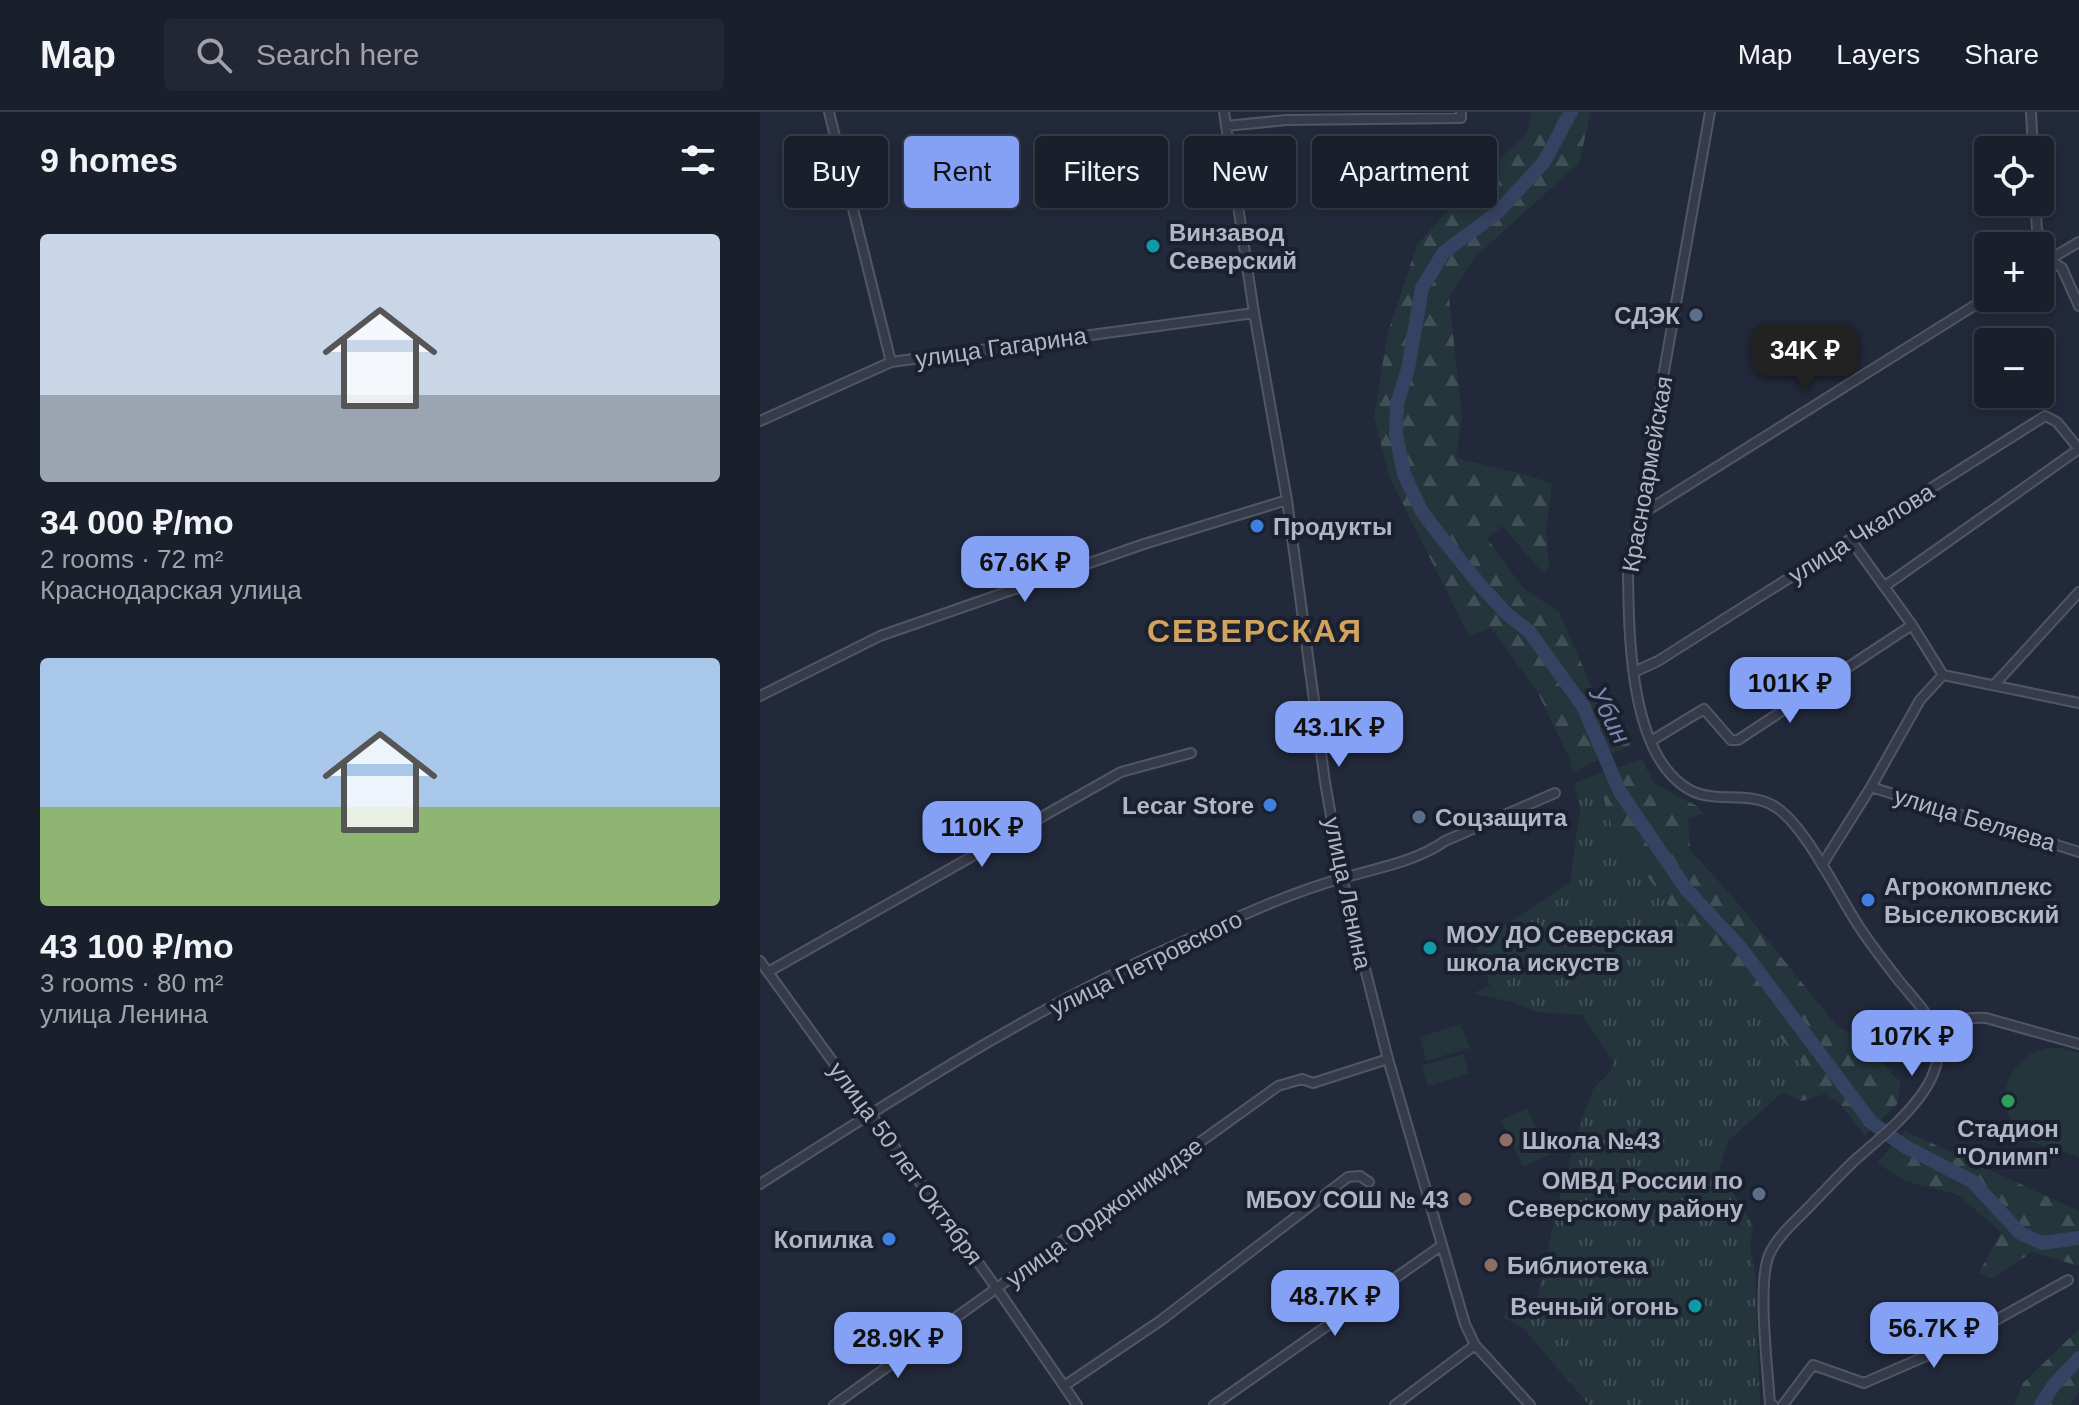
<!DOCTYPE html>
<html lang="en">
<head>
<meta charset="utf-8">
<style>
	:root { --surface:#1a1f2c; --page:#232734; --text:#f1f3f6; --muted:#9fa2a9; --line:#383d48; --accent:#85a1f6 }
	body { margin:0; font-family:Helvetica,sans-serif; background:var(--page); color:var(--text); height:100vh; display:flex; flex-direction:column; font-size:30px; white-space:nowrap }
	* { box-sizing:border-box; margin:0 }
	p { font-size:26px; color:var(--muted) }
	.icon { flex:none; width:44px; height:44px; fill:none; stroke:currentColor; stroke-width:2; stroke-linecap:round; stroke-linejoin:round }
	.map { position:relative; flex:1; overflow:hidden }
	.sheet { display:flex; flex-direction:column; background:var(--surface); width:760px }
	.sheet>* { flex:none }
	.hud { position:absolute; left:24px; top:24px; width:760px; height:72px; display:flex; gap:16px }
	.fabs { position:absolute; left:1214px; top:24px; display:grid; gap:16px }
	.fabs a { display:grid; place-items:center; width:80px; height:80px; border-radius:8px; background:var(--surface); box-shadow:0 4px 12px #0003,0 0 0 2px var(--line); font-size:40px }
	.price { position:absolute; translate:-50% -68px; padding:0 18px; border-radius:16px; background:var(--accent); color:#111; font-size:26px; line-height:52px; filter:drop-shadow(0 2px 4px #0008) }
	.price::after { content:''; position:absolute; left:50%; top:48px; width:24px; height:18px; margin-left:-12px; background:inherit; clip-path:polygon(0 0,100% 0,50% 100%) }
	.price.selected { background:#222; color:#fff }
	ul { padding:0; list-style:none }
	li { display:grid; align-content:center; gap:16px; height:424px; padding:0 40px }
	li span { display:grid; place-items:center; height:248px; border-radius:8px; color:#555 }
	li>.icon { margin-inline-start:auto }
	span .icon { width:144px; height:144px; fill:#fffc; stroke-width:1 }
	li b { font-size:34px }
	h2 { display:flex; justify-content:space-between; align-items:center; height:96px; padding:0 40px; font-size:34px }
	.pill { padding:0 28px; border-radius:8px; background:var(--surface); box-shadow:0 4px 12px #0003,0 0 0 2px var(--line); font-size:28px; line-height:72px }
	.pill.selected { background:var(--accent); color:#111 }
	header { display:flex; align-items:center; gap:48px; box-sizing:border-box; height:112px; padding:0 40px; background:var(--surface); border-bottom:2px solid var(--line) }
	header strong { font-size:38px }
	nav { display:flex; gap:44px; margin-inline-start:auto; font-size:28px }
	.search { width:560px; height:72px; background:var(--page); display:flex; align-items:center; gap:20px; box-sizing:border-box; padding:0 28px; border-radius:8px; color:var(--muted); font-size:30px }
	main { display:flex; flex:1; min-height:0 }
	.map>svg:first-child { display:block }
	.forest { fill:url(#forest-firs) }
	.park { fill:url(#park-tufts) }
	.garden { fill:#24353b }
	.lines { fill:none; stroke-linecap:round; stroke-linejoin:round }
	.river { stroke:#364261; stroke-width:14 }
	.minor-casing { stroke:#515665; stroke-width:12 }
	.minor { stroke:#363b4a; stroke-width:8 }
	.culture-dot { fill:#0f9aa8; stroke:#1b202f; stroke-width:3 }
	.service-dot { fill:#5c6f8a; stroke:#1b202f; stroke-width:3 }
	.shop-dot { fill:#3f7fe0; stroke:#1b202f; stroke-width:3 }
	.leisure-dot { fill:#2e9e5b; stroke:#1b202f; stroke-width:3 }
	.education-dot { fill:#8d6e63; stroke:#1b202f; stroke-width:3 }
	.labels { text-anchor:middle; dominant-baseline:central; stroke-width:8; stroke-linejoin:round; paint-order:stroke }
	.poi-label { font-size:24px; font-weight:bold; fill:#b1b6c6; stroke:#1b202f; text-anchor:start }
	.street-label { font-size:24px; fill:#b1b6c6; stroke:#1b202f }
	.water-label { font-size:26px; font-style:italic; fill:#7988ae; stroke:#1b202f }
	.district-label { font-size:32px; font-weight:bold; letter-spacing:2px; fill:#d2a25f; stroke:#1b202f }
</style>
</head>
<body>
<header>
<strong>Map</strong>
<div class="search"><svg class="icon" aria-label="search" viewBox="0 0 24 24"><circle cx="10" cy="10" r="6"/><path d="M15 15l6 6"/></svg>Search here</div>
<nav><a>Map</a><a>Layers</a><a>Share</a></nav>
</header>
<main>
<section class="sheet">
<h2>9 homes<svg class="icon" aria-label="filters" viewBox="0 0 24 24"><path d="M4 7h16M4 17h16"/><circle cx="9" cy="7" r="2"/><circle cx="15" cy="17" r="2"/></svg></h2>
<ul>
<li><span style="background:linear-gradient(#c9d6e8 65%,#9aa5b1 0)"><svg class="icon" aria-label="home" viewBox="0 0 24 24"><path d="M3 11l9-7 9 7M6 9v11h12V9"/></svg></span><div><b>34 000 ₽/mo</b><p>2 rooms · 72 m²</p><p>Краснодарская улица</p></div></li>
<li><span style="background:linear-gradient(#a9c7e8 60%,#8fb573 0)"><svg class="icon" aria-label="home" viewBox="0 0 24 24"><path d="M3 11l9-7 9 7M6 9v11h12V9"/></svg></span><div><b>43 100 ₽/mo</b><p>3 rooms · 80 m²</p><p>улица Ленина</p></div></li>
</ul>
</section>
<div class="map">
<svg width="1319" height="1293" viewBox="0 0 1319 1293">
	<defs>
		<pattern id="forest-firs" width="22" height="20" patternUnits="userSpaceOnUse" patternTransform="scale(2)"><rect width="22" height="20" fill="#24353b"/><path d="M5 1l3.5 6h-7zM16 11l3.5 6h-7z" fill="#415056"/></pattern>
		<pattern id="park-tufts" width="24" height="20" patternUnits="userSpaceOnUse" patternTransform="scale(2)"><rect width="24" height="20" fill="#24353b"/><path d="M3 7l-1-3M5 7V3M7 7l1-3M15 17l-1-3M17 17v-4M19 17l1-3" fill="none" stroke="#415056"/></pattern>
	</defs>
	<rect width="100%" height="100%" fill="#22293a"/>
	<path class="forest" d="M771,0H831L819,51L715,145L689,185L702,304L696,346L767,363L792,372L786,416L789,454L783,461L742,414L727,426L763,476L799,500L846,608L867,614L870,633L812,660L810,648L777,579L731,516L709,524L629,364L614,304L628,220L657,133L711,72L767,22Z
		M881,647L895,672L937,694L944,702L928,706L930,738L972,784L1077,914L1108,930L1135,966L1141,968L1137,992L1105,1024L1080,992L1065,982L1042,989L1022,981L1048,958L926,818L852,716L841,678L833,664Z
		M1145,1019L1319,1099V1154L1272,1140L1232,1167L1219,1161L1241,1120L1197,1082L1145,1069L1117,1051Z
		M1319,1217V1280L1310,1293H1254L1263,1271Z"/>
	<path class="park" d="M833,664L841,678L852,716L926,818L1048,958L968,1029L959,1059L993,1112L990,1137L995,1160L1000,1293H829L762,1215L744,1206L750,1186L776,1190C792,1122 806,1045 832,980C837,968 847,969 854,951L822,903L777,900L754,891L713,881L730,874L712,822L747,812L810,770L820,697L814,671Z"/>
	<path class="garden" d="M701,912L710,936L666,949L660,925Z
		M1286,936H1301L1319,941V1045L1258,1026L1260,1021C1232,990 1246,947 1286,936Z
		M703,942L709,962L668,974L662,953Z
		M767,996L789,1043L763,1055L741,1008Z"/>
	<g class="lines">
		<path class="river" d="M811,0L784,50L738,100L684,140L662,176L648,257L637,292L636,322L644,362L661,398L678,421L720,473L748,503L769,519L823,594L860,680L926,777L980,835L1111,1010L1144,1034L1212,1069L1260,1121L1282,1131L1319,1126
			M1281,1293L1293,1274L1319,1246"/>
		<defs>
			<path id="minor" d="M69,0L131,250
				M464,0L494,201L527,388L565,670L582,766L628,947L705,1212L715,1233L770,1293
				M950,0L868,462C869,523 869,647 932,679C957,691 989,679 1014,694C1045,712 1079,785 1100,816C1111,833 1124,849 1136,865C1149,882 1172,904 1177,924C1189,975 1126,1020 1094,1049C1076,1066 1060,1084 1043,1101C1031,1113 1016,1127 1009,1143C997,1172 1008,1258 1010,1293H1013
				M1271,0L1273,38
				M466,14L526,8L701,6V0
				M1275,90L1277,117L1289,147L1302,156L1319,194
				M1280,153L1319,130
				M0,309L131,250L494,201
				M880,403L1228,185
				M1090,427L1152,513L1183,563
				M1125,474L1319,337
				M874,560L898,549L1285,304L1297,310L1319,337
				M1235,572L1319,480
				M0,584L120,524L384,432L527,388
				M891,629L944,597L971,628H978L1152,513
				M1111,675L1319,740
				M1062,753L1111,675L1160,588L1183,563L1319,591
				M0,849L238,1178L317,1293
				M8,860L361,660L431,641
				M1177,921C1194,910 1205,904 1226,906L1319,932
				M0,1072C136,986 272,896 420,831C472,808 528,781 583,766C617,756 655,750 685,729L795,681
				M304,1274L400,1209L588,1065L600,1064L609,1070
				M74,1293L518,974L542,967L553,971L628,947
				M454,1293L681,1134
				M635,1293L715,1233
				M1023,1293L1053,1253L1104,1271L1189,1234L1308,1168"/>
		</defs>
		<use href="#minor" class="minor-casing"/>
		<use href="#minor" class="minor"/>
	</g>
	<g class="culture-dot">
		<circle cx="393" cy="134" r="8"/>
		<circle cx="670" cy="836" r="8"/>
		<circle cx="935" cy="1194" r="8"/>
	</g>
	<g class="service-dot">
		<circle cx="936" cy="203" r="8"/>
		<circle cx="659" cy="705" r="8"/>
		<circle cx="999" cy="1082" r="8"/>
	</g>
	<g class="shop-dot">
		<circle cx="497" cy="414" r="8"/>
		<circle cx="510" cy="693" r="8"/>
		<circle cx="1108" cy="788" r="8"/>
		<circle cx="129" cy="1127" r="8"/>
	</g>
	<circle class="leisure-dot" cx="1248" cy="989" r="8"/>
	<g class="education-dot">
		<circle cx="746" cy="1028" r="8"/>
		<circle cx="705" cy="1087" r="8"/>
		<circle cx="731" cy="1153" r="8"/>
	</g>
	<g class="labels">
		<g class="poi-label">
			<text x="409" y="120">Винзавод<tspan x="409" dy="28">Северский</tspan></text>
			<text x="920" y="203" text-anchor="end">СДЭК</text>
			<text x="513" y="414">Продукты</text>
			<text x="494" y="693" text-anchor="end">Lecar Store</text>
			<text x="675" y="705">Соцзащита</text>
			<text x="1124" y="774">Агрокомплекс<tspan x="1124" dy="28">Выселковский</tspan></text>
			<text x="686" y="822">МОУ ДО Северская<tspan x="686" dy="28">школа искуств</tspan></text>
			<text x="1248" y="1016" text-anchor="middle">Стадион<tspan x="1248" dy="28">"Олимп"</tspan></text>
			<text x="762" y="1028">Школа №43</text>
			<text x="983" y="1068" text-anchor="end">ОМВД России по<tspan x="983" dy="28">Северскому району</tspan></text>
			<text x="689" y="1087" text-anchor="end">МБОУ СОШ № 43</text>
			<text x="113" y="1127" text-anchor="end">Копилка</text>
			<text x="747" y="1153">Библиотека</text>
			<text x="919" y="1194" text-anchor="end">Вечный огонь</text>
		</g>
		<g class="street-label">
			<text transform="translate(241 235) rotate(-8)">улица Гагарина</text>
			<text transform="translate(887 362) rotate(-80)">Красноармейская</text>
			<text transform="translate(1101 421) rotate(-32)">улица Чкалова</text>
			<text transform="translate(1215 707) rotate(17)">улица Беляева</text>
			<text transform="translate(588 781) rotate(78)">улица Ленина</text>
			<text transform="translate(386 851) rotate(-26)">улица Петровского</text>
			<text transform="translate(146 1051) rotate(54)">улица 50 лет Октября</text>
			<text transform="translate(344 1100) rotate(-36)">улица Орджоникидзе</text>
		</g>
		<g class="water-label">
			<text transform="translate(850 603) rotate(63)">Убин</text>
		</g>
		<g class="district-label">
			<text x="495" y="519">СЕВЕРСКАЯ</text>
		</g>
	</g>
</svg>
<div class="fabs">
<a><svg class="icon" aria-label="locate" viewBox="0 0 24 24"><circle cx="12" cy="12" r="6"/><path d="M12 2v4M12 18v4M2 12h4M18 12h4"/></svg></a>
<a>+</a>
<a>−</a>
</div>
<b class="price selected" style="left:1045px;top:280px">34K ₽</b>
<b class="price" style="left:265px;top:492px">67.6K ₽</b>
<b class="price" style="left:1030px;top:613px">101K ₽</b>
<b class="price" style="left:579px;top:657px">43.1K ₽</b>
<b class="price" style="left:222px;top:757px">110K ₽</b>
<b class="price" style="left:1152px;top:966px">107K ₽</b>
<b class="price" style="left:575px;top:1226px">48.7K ₽</b>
<b class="price" style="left:1174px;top:1258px">56.7K ₽</b>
<b class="price" style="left:138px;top:1268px">28.9K ₽</b>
<div class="hud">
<a class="pill">Buy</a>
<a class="pill selected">Rent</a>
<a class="pill">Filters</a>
<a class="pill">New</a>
<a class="pill">Apartment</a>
</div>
</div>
</main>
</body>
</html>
